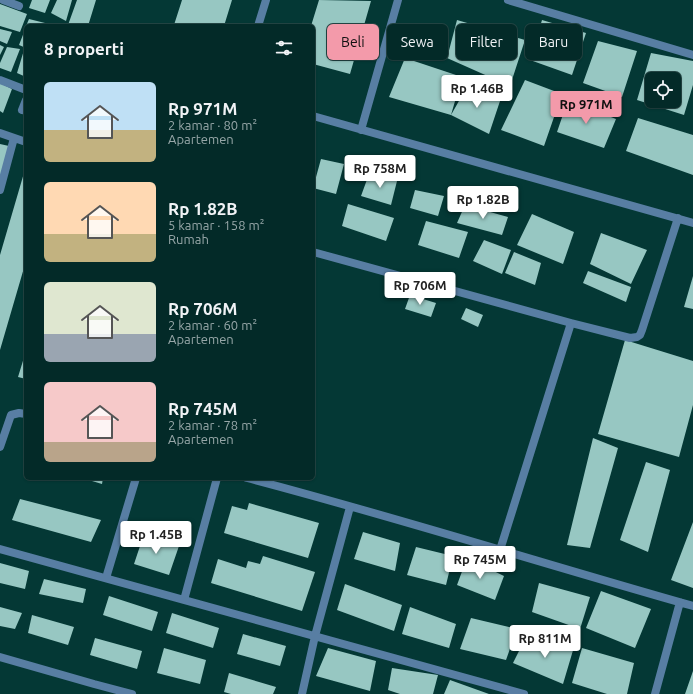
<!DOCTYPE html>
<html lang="id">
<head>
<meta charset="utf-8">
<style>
	:root { --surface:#032a28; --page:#113634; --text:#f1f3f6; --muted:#97a7a8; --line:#244645; --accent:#f39aaa }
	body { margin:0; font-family:Ubuntu,sans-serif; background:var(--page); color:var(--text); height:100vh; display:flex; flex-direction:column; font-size:15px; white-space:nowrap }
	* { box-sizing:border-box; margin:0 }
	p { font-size:13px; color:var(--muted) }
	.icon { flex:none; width:22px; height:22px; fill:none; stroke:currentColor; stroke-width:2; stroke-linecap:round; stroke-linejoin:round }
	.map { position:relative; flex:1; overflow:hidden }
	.details { position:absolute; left:24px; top:24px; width:291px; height:456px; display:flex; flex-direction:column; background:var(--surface); border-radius:6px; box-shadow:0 1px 3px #0004,0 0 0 1px var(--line) }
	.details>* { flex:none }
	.banner { position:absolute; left:327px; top:24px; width:306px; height:36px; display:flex; gap:8px }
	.tools { position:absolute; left:645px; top:72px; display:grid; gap:8px }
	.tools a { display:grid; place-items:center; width:36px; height:36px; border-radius:6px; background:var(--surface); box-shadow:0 1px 3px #0004,0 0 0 1px var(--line); font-size:20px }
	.price { position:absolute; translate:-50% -34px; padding:0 9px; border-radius:4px; background:#fff; color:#222; font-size:13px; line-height:26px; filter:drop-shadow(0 1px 2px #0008) }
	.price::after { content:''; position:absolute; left:50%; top:24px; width:12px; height:9px; margin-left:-6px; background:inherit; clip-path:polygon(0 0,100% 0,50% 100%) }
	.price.on { background:var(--accent); color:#111 }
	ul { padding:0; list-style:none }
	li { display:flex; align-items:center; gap:12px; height:100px; padding:0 20px }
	li span { display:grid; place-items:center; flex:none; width:112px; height:80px; border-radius:6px; color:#555 }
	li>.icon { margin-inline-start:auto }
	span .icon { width:48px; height:48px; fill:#fffc; stroke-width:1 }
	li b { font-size:17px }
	h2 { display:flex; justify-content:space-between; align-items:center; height:48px; padding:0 20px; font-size:17px }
	.tag { padding:0 14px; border-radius:6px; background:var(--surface); box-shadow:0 1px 3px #0004,0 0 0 1px var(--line); font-size:14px; line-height:36px }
	.tag.on { background:var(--accent); color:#111 }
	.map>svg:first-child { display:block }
	.building { fill:#97c7c2; fill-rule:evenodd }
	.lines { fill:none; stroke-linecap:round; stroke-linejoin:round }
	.street { stroke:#587ea3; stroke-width:8 }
</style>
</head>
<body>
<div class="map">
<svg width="693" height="694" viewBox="0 0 693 694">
	<rect width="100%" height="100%" fill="#043835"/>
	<path class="building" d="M32,0H50L45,13L29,8Z
		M57,0H72L66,21L51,13Z
		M77,0H96L88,26L68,25Z
		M182,0H232L224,26H179L174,25Z
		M319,0L371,1L350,74L313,64V26H311Z
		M0,4L27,14L20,32L0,26Z
		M29,19L45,23L44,26H26Z
		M457,20L525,40L510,86L447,58Z
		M542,20L586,33L572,75L530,60Z
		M26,27V48L19,45Z
		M0,29L12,32L7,44L0,41Z
		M598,41L637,51L622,97L583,83Z
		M0,45L4,47L0,55Z
		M7,47L20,49L11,72L0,68V63Z
		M24,50L26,51V77L17,73Z
		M651,53L693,61V85L684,115L637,100ZM652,79H674V101H652Z
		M405,58L462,77L451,115L389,97Z
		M525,80L562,94L544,146L501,130Z
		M0,83L12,89L3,113L0,111Z
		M468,85L501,98L489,134L451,115Z
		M568,100L616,119L604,148L557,132Z
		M638,118L693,135V175L626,151Z
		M0,144L9,146L0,178Z
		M321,159L344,164L336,194L313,188Z
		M26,166V261L0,350V255Z
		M369,174L397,181L391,205L361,196Z
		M415,190L444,196L438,216L410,208Z
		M348,204L394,218L386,241L342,226Z
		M465,205L508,217L502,235L457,223Z
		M532,214L574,232L563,264L517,245Z
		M426,221L468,232L459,258L418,245Z
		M601,233L647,250L631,284L590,264Z
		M484,240L511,250L502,274L473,261Z
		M514,252L541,263L535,285L505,273Z
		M588,271L631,287L626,302L583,283Z
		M693,276V309L684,307Z
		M410,295L436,303L431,317L405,309Z
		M466,308L483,315L478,327L461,319Z
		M625,340L693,361V405L679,457L598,434Z
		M26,351V379L18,377Z
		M593,438L618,448L590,548L567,545Z
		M646,462L670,470L648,552L620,540Z
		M82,478H103L102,484Z
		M20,499L101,520L91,542L12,520Z
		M249,503L319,523L308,558L224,533L232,506L247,510Z
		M693,522V588L671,580Z
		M363,532L400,543L395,571L354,559Z
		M144,534L179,546L169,575L134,564Z
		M416,547L453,556L446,585L407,575Z
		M263,556L315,572L302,611L211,583L218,559L246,568L248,561L260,564Z
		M467,558L504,576L495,600L457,585Z
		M0,563L29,571L25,589L0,583Z
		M44,579L86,589L83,603L39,594Z
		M539,583L590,597L580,629L532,612Z
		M345,584L402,605L394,631L337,610Z
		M601,591L651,609L635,648L586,628Z
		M109,596L158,612L152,631L103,615Z
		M0,607L22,613L15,629L0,626Z
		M410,607L456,624L449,648L402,634Z
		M172,613L219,628L213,648L166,633Z
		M32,615L74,627L68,645L28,633Z
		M471,618L517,629L506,660L460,649Z
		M243,634L286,646L280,666L237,654Z
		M95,638L142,651L137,669L90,655Z
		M525,639L574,647L563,684L513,663Z
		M164,648L206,660L200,684L157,673Z
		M328,648L376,661L370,691L316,676Z
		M582,648L634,663L627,694H607L572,683Z
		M392,668L438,675L433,694H400L388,690Z
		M693,671V694H685Z
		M229,673L276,687L273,694H231L224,692Z
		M450,680L489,694H444Z"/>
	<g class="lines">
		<path class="street" d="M3,0L19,6
			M508,0L693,55
			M258,26L266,0
			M0,80L26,90
			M22,110L26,100
			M313,116L693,223
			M361,130L398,0
			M0,133L26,142
			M0,190L14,138
			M313,252L571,323L630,338L637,337L640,335L642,330L678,218
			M0,447L11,415L19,413L26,414
			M247,478C396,517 544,564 693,606
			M0,549L524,694
			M500,550L571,323
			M106,578L136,478
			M184,600L217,478
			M0,657L94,684L132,694
			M302,694L315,636L350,507
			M655,694L680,602"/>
	</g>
</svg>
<div class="tools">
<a><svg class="icon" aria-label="locate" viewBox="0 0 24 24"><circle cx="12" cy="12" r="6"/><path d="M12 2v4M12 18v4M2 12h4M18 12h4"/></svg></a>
</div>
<b class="price" style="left:477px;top:109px">Rp 1.46B</b>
<b class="price on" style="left:586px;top:125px">Rp 971M</b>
<b class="price" style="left:380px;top:189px">Rp 758M</b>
<b class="price" style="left:483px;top:220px">Rp 1.82B</b>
<b class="price" style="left:420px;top:306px">Rp 706M</b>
<b class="price" style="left:156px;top:555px">Rp 1.45B</b>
<b class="price" style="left:480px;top:580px">Rp 745M</b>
<b class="price" style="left:545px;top:659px">Rp 811M</b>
<div class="banner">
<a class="tag on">Beli</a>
<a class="tag">Sewa</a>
<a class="tag">Filter</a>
<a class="tag">Baru</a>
</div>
<section class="details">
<h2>8 properti<svg class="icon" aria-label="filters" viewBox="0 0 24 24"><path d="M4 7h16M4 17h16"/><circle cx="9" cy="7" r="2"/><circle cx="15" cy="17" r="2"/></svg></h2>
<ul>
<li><span style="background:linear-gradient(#bfe0f5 60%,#c2b280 0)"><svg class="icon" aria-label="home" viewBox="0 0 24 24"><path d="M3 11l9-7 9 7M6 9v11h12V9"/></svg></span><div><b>Rp 971M</b><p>2 kamar · 80 m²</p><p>Apartemen</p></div></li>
<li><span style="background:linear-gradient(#ffd9b3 65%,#c2b280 0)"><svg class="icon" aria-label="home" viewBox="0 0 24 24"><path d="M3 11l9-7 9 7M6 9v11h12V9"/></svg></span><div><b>Rp 1.82B</b><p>5 kamar · 158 m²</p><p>Rumah</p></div></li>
<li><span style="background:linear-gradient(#dfe7d0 65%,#9aa5b1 0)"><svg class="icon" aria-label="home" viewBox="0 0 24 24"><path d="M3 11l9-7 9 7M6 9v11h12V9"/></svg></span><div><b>Rp 706M</b><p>2 kamar · 60 m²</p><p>Apartemen</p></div></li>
<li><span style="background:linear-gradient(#f6c9c9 75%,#b9a48a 0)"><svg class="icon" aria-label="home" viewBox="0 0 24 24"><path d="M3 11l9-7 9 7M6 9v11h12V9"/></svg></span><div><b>Rp 745M</b><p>2 kamar · 78 m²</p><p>Apartemen</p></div></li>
</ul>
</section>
</div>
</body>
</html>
